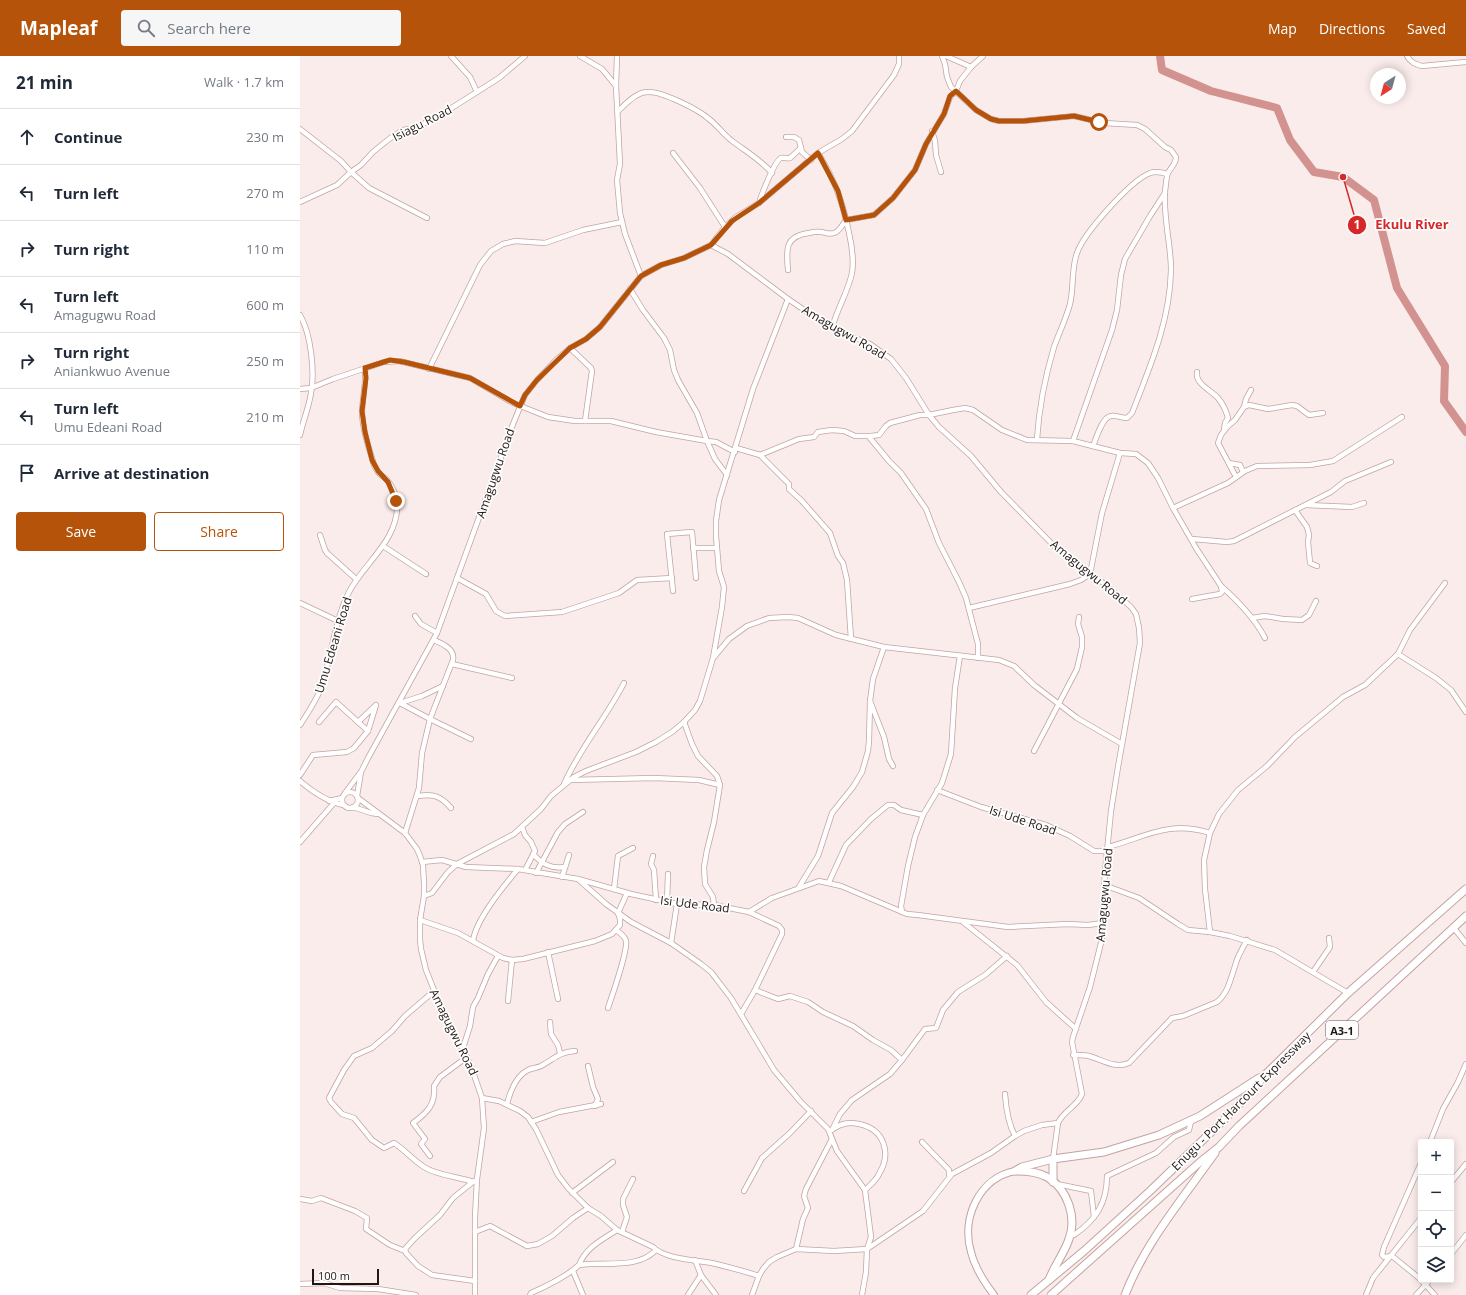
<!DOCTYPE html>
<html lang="en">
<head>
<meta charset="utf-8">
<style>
  body { margin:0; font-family:"Open Sans",sans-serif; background:#f6f6f7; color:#1f2937 }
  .controls { position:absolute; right:12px; bottom:12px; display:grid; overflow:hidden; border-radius:4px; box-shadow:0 2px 10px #0003 }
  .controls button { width:36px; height:36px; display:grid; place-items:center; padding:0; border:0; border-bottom:1px solid #e0e1e3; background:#fff; color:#1f2937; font:20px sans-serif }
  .compass { position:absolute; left:1070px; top:12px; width:36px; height:36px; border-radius:50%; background:#fff; box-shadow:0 2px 10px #0003; rotate:216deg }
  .scale { position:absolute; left:12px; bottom:10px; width:67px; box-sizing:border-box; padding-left:4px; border:2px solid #221615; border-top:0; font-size:11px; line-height:14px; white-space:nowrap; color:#221615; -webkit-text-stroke:3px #fdfdfd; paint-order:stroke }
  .stop { position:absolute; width:12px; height:12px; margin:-9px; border:3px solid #b45309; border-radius:50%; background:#fff }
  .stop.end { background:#b45309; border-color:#fff; box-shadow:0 1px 4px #0008 }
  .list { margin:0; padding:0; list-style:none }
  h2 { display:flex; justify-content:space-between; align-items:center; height:52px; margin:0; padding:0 16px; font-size:17px }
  h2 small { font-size:13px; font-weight:400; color:#747a83 }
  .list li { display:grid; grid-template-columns:26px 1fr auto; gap:12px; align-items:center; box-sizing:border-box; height:56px; padding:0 16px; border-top:1px solid #e0e1e3 }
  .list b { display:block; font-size:15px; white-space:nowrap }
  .list p { margin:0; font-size:13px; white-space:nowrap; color:#747a83 }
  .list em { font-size:13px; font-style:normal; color:#747a83 }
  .actions { display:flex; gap:8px; padding:12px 16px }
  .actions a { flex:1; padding:9px 0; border:1px solid #b45309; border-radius:4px; text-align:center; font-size:14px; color:#b45309 }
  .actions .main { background:#b45309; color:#fff }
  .icon { flex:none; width:22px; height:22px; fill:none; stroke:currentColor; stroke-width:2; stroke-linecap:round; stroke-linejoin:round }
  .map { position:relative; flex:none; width:1166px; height:1239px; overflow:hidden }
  header { display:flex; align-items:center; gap:24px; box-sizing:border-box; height:56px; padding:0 20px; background:#b45309; color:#fff }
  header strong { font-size:19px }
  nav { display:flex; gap:22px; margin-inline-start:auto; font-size:14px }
  .search { width:280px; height:36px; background:#f6f6f7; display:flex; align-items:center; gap:10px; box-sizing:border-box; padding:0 14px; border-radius:4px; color:#747a83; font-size:15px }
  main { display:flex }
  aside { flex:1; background:#fff }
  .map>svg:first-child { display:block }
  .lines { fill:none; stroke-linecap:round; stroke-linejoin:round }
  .river { stroke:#d2928f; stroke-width:8 }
  .minor-casing { stroke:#c4a3a1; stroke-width:6 }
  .major-casing { stroke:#c4a3a1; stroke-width:8 }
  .highway-casing { stroke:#c4a3a1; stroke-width:9 }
  .minor { stroke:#fff; stroke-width:4.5 }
  .major { stroke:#fff; stroke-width:6 }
  .highway { stroke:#fff; stroke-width:7 }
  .route { stroke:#b45309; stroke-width:5 }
  .labels { text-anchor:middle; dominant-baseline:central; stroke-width:3.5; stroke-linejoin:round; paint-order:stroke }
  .shield { fill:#fdfdfd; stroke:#645b5b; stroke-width:1 }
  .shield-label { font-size:11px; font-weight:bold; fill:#221615 }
  .street-label { font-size:12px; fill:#221615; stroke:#fdfdfd }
  .leader { fill:none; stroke:#d62828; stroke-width:1.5 }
  .callout-dot { fill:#d62828; stroke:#fdfdfd; stroke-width:1.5 }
  .mark-label { font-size:12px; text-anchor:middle; font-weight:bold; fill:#fff }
  .callout-label { font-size:13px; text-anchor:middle; font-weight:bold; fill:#d62828; stroke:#fdfdfd; stroke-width:3.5; stroke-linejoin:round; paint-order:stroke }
</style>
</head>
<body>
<header>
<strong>Mapleaf</strong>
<div class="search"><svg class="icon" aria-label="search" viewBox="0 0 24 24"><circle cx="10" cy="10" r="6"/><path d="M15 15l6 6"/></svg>Search here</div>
<nav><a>Map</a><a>Directions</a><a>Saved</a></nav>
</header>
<main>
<aside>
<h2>21 min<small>Walk · 1.7 km</small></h2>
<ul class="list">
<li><svg class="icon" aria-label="ahead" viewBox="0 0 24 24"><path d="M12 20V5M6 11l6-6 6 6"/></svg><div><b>Continue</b></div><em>230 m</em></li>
<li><svg class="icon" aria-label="left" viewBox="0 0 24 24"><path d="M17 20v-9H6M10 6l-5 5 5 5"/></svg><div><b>Turn left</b></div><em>270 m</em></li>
<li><svg class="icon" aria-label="right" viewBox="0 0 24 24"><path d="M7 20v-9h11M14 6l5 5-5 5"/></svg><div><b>Turn right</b></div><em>110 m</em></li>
<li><svg class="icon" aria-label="left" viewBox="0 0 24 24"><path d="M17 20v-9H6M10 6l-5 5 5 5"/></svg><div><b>Turn left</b><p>Amagugwu Road</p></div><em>600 m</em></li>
<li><svg class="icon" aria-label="right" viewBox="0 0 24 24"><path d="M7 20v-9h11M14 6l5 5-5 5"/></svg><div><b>Turn right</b><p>Aniankwuo Avenue</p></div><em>250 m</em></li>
<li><svg class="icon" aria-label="left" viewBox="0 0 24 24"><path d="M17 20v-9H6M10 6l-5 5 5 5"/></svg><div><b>Turn left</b><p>Umu Edeani Road</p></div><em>210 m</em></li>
<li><svg class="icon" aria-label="arrive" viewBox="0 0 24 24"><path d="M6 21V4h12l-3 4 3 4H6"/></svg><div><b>Arrive at destination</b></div></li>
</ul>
<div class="actions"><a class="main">Save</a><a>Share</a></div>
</aside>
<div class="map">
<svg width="1166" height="1239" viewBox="0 0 1166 1239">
  <rect width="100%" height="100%" fill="#faeceb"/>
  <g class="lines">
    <!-- river -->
    <path class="river" d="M 860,0 L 862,14 L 911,35 L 977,52 L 990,84 L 1014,116 L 1043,121 L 1074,144 L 1097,232 L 1145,310 L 1144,345 L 1166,376"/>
    <!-- minor casing -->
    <g class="minor-casing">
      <g id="minor">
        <path d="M 151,0 L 170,21 L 177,36"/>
        <path d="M 280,0 L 302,13 L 316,30"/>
        <path d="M 317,0 L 316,30 L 320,108 L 317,124 L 320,157 L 325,178 L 341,220"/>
        <path d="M 642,0 L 645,8 L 647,21 L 651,31 L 676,54 L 691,63 L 699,65 L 723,65 L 774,60 L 804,67 L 837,69 L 845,73 L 865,91 L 871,94 L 876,101 C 876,108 871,111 868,117 C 866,122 866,130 865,135 C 863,161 871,188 871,214 C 870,265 850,311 832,357 L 827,362 C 822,362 815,359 811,360 C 802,361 796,383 793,390"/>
        <path d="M 646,0 L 671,11"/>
        <path d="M 1107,0 C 1111,7 1115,8 1122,10 L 1166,6"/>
        <path d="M 318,55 C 326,48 336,36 348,36 C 362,35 399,54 409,63 C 417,69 423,78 431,84 C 445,95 460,103 472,117"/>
        <path d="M 0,73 L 41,105 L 51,116 L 69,132 L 127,162"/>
        <path d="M 632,75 L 635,85 L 636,99 L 641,116"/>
        <path d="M 486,81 L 494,81 L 499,84 L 502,96 L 511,104"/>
        <path d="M 373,97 L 400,132 L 425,171"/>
        <path d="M 518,97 C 535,124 543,147 549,177 C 552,190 554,204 552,217 C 548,236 537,253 532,272"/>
        <path d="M 0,146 L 37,129 L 51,116 L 61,109 L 73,96 L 89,83 L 103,74 L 115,72 L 139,60 L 199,22 L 225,0"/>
        <path d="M 459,147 C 461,140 475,104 481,102 C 484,101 487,103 490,102 L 501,92"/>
        <path d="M 411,189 L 428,198 L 488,243 L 525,268 L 538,275 L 570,288 L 591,303 L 606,322 L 629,359 L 639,371 L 671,400 L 701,436 L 758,494 L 806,529 L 831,551 L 836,558 L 839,572 L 840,587 L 818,711 L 811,755 L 805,815 L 802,883 L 790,931 L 773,981 L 772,986 L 782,1038 C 778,1050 763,1055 758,1067 L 753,1103"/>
        <path d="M 488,214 C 486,193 485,180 509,177 C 513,176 517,175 521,176 C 525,176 529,179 534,177 C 539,176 543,168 546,164 L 574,159 L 593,142 L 615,114 L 626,88 L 644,58 L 650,41 L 656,35 L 660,25 L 671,11 L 683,0"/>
        <path d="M 330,233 L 343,254 L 364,282 L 370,294 L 374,314 L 378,324 L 397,357 L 407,385 L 416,386 L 435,396"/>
        <path d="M 0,259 C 11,278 15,316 11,337 C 9,351 3,365 0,379"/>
        <path d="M 270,292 L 291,312 L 292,315 L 285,365"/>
        <path d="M 129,313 L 180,209 L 191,195 L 203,188 L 215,185 L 245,187 L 283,174 L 322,166"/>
        <path d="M 897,316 C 895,328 911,334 918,342 C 923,348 926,354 928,362 L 925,367 L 924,374"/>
        <path d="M 0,333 L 11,332 L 33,323 L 84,306 L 99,305 L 170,322 L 213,347 L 248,361 L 275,365 L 311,365 L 356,376 L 407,385 L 415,403 L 427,419"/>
        <path d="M 944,351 L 946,343 L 951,334"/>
        <path d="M 737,383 C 739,352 745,321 754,291 C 759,277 766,263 770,248 C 774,232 771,213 777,197 C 784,177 830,125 850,117 C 856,115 861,116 867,118"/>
        <path d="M 773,385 L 812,274 L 817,254 L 821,219 L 825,203 L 850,160 L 865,137"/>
        <path d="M 436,392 L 460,399 L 499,383 L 514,381 L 518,376 L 532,374 L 544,375 L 555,380 L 571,380"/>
        <path d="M 460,399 L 489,428 L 489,433 L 502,445 L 530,477 L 538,500 L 543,507 L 547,524 L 551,583"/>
        <path d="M 929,407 L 940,409 L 943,416"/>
        <path d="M 936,421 L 918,387 L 921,379 L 927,371 L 935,364 L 944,351 L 949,349 L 968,353 L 992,349 L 997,350 L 1009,359 L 1023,357"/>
        <path d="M 1006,449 L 1052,451 L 1064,447"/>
        <path d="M 873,452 L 928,427 L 945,415 L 957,410 L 1010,409 L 1033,405 L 1102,361"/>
        <path d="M 995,454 L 1007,471 L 1009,479 L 1008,486 L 1010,507 L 1017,510"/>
        <path d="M 20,479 L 25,494 L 27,497 L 56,523"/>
        <path d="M 892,483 L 927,486 L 934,485 L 1031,436 L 1045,425 L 1091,406"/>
        <path d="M 83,490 L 126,518"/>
        <path d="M 393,492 L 417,492"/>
        <path d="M 157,522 L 186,538 L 196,555 L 205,560 L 262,556 L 319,537 L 337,524 L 372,522"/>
        <path d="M 921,530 C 938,545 954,561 965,582"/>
        <path d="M 373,535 L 367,478 L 392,476 L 396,522"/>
        <path d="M 0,547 L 38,565"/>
        <path d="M 669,552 L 770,528 L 781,524 L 790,518 L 802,457 L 820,397"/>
        <path d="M 115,560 L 121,568 L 137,577"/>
        <path d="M 952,562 L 965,560 L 983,563 L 1002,564 L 1009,559 L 1016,545"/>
        <path d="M 584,591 L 573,623 L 570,645 L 584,681 L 589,703 L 593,710"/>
        <path d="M 1098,598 L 1136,622 L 1151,634 L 1166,656"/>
        <path d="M 414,601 L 429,583 L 447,570 L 469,562 L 488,561 L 498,562 L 536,579 L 584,591 L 699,604 L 714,610 L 734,629 L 777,662 L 822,688"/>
        <path d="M 678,602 L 678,588 L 666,542 L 659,526 L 639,487 L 626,453 L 601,417 L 589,405 L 570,382 L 571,380 L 579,379 L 586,370 L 590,367 L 620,359 L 629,359 L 653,354 L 665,352 L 673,354 L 702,374 L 727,384 L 773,385 L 820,397 L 836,398 L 848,407 L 858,422 L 873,452 L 896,492 L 921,530 L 922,536 L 920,538 L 892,543"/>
        <path d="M 152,608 L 212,622"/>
        <path d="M 100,647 L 130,663 L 171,683"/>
        <path d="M 100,647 L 122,640 L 143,630"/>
        <path d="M 58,666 L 76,649 L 68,675"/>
        <path d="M 384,666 L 392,688 L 398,700 L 417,720 L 420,729 L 414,766 L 407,794 L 404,811 L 405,828 L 413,841 L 414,849"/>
        <path d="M 0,669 C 8,657 16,645 21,632 C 32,600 34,566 49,536 C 64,507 100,483 97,446 C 96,439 92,430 87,424 C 84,421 80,419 78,416 C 75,412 73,407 72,402 C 67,387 62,371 62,355 C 63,340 66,327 65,312"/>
        <path d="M 734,695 L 777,613 L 782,591 L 782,581 L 778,568 L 779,561"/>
        <path d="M 0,719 L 13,699 L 47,696 L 54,692 L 68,675 L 36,646 L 19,666"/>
        <path d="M 270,724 L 354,722 L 399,724 L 420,729"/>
        <path d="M 0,725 C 13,736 27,746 44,749"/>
        <path d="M 264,728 C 280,692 306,662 324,627"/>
        <path d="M 637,734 L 681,751 L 746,769 L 770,780 L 794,795 L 807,795"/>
        <circle cx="50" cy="744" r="8"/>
        <path d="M 45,737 L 60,717"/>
        <path d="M 57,740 L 61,716 L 68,702 L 137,577 L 213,368 L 225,339 L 237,324 L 256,304 L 270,292 L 286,283 L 300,271 L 341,220 L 361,209 L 384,202 L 411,189 L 425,171 L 436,161 L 459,147 L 518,97 L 542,83 L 552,75 L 594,19 L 599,8 L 599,0"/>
        <path d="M 117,740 C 133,738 140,739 151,752"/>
        <path d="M 58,742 L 105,777 L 117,793 L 120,800 L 123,809 L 124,828 L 124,840 L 120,864 L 120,883 L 121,893 L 126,914 L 140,949 L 171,1010 L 182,1042 L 184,1072 L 177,1123 L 175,1161 L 175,1239"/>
        <path d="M 29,745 L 42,742"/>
        <path d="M 53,751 L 71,757 L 78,758"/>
        <path d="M 222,771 L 225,779 L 231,786 L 235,795 L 225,814"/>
        <path d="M 105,777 L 119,732 L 122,697 L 130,663 L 153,604 C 155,593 143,588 134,584"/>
        <path d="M 0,786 L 34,747"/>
        <path d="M 808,791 C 845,781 869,764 910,777"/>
        <path d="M 233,798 C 242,808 251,813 265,811"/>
        <path d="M 353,800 L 351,808 L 354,814 L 356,844"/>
        <path d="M 122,806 L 142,804 L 166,811 L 218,813 L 278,823 L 331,838 L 377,848 L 414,849 L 449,856 L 479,870 L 482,874 L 482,878 L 455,934 L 441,958"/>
        <path d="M 236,817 L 258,776 L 265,768 L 283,756"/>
        <path d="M 262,821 L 269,799"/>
        <path d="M 278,823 L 306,848 L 331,866 L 371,887 L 401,908 L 411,916 L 431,942 L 474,1014 L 500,1045 L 528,1073 L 537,1095 L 565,1134 L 571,1181 L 567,1193 L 566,1216 L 562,1239"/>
        <path d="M 529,826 L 546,789 L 571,763 L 588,749 L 594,749 L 601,754 L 623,759"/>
        <path d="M 804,829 L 839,842 L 878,868 L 888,874 L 910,876 L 930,880 L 975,894 L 1048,937"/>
        <path d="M 499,831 L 518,800 L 532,757 L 553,731 L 562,716 L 568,695 L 569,685 L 570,645"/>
        <path d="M 314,833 L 318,800 L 333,792"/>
        <path d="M 124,840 L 132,837 L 148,816 L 157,808 L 214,778 L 241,753 L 251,740 L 274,721 L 286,715 L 336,696 L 356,686 L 372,676 L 384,666 L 395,654 L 400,645 L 413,602 L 422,551 L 424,531 L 419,515 L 416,480 L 416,465 L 419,444 L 453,333 L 488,243"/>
        <path d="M 367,846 L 368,818"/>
        <path d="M 449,856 L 472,842 L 519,825 L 541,830 L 607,858 L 618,859 L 708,871 L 768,868 L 788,869 L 803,867"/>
        <path d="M 602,856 L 601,850 L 608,810 L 615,781 L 623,759 L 642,727 L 651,698 L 655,632 L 660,600"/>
        <path d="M 120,864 L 158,877 L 203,902 L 212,904 L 223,903 L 295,885 L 312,878 L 320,869 L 320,863 L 318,857 L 327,837"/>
        <path d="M 663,866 L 717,909 L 746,946 L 776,973"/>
        <path d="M 1153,871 L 1166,887"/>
        <path d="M 910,876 L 905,833 L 904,804 L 910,777 L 919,758 L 938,734 L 967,710 L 995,681 L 1043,641 L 1065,629 L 1098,598 L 1110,574 L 1145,527"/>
        <path d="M 173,885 C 176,863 204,830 218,813"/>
        <path d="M 371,887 L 377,848"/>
        <path d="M 248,896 L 258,943"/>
        <path d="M 1013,916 L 1030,891 L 1029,882"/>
        <path d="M 455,934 L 478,943 L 490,940 L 508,946 L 523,956 L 553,970 L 573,984 L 591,994 L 602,1004 L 590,1018 L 552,1044 L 540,1058 L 532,1074"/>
        <path d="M 134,935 L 105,960 L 92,975 L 72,992 L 54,1000 L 44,1014 L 29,1042 L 31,1046 L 42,1058 L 54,1062 L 72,1084 L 84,1092 L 94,1087 C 105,1094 113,1104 124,1111 C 138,1120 157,1120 173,1126"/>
        <path d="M 208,945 L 212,904"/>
        <path d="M 308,952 C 312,940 328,895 326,885 C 325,880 320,877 316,874"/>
        <path d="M 250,966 L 251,978 L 258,989 L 260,997"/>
        <path d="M 163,992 L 170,970 L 173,951 L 178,942 L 188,918 L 198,900"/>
        <path d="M 773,999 C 779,999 784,999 789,1000 C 803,1004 815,1013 829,1007 L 872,962 L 883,960 L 917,946 C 929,936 931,921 936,907 C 938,899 943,892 947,884"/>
        <path d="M 602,1004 L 625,973 L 636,972 L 643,954 L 658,936 L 685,919 L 707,900"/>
        <path d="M 288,1010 L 293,1031 L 298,1043 L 295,1050"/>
        <path d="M 705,1038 C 706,1053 708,1067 715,1080"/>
        <path d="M 182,1042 L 199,1045 L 220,1055 L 228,1061 L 236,1073 L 258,1119 L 268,1132 L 288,1152 L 301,1160 L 317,1174 L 353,1191 C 365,1203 395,1204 412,1207 C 428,1211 444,1215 459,1220"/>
        <path d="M 207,1048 C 210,1036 216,1020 228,1014 C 232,1012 237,1012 241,1010 C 254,1003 259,996 275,995"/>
        <path d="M 231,1066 L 259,1056 L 301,1048"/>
        <path d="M 533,1073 C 542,1067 549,1066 559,1068 C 584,1073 592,1097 579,1118 C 576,1125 570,1129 565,1134"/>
        <path d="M 622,1086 L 649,1114 L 649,1121"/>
        <path d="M 1130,1086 L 1143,1053 L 1158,1026 L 1166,1008"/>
        <path d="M 130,1100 L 121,1088 L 125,1083 L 113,1067 C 127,1057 136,1048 134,1030 L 140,1021 L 167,1001"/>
        <path d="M 1121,1107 L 1084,1191 L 1082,1199 L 1084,1201 L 1092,1200 L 1119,1222 L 1135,1239"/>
        <path d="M 174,1125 L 153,1142 L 140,1159 L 115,1182 L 105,1193 L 106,1197 L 118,1210 L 132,1219 L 175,1225"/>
        <path d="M 1151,1126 L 1166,1108"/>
        <path d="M 757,1128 L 791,1135 L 794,1161"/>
        <path d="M 444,1135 L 462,1102 L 490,1077 L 511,1055"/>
        <path d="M 272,1137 L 313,1106"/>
        <path d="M 0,1143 L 12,1145 L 21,1142 L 55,1155 L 67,1162 L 66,1173 L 90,1189 L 105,1195"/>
        <path d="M 175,1176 L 190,1170 L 227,1190 L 238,1188 L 252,1180 L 273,1162 L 288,1152"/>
        <path d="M 322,1176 L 327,1161 L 323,1149 L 323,1143 L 333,1123"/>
        <path d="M 774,1179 C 796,1164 807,1147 807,1120 L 856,1097 L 874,1081 L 889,1074 L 891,1065"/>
        <path d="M 496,1193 L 503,1163 L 508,1152 L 504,1140 L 506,1133 L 532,1083"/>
        <path d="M 1151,1198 L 1166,1179"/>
        <path d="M 395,1204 L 401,1219 L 416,1239"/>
        <path d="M 279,1209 C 286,1191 302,1184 317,1174"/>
        <path d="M 273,1215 L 283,1239"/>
        <path d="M 0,1228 L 24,1227 L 40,1232 L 78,1233 L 116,1239"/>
        <path d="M 230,1239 L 231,1237 C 247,1230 266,1221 279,1209 C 303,1205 337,1214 356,1194"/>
        <path d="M 388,1239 L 401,1219"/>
        <path d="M 452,1239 L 459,1220 L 463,1213 L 469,1206 L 477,1201 L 496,1193 L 534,1195 L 567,1193 L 623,1155 L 652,1118 L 691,1097 L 715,1080 L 724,1075 L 742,1069 L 758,1067"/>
        <path d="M 1066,1239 L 1073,1222 L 1121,1162"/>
        <path d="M 1116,1239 L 1130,1224"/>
      </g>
    </g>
    <!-- major casing -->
    <g class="major-casing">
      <path id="major" d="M 694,1239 C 684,1226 675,1212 671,1196 C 661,1162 679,1122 715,1115"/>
    </g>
    <!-- highway casing -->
    <g class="highway-casing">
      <g id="highway">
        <path d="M 715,1115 L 722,1111 L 753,1103 L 804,1096 L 859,1079 L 900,1060 L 959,1022"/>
        <path d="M 717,1115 C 728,1115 738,1116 747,1121 C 768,1133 777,1162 769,1183 C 764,1198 754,1210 749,1224"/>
        <path d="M 753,1126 L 753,1103"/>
        <path d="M 731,1239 L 784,1195 L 850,1135 L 934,1054 L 966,1018 L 1048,937 L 1166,833"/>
        <path d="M 751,1239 L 899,1107 L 919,1091 L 939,1070 L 991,1022 L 1166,860"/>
        <path d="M 825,1239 C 845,1187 883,1142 915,1097"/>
      </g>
    </g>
    <!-- minor -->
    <use href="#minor" class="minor"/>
    <!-- major -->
    <use href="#major" class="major"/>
    <!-- highway -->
    <use href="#highway" class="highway"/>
  </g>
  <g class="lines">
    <!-- route -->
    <path class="route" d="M 96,445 L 88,426 L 78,415 L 72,404 L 65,376 L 62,355 L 66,322 L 65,312 L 90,304 L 104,306 L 170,322 L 220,350 L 225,339 L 237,324 L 270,292 L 286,283 L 300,271 L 341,220 L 361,209 L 384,202 L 411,189 L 432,165 L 459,147 L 518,97 L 538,135 L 546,164 L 574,159 L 593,142 L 615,114 L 626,88 L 644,58 L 650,40 L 656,35 L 676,54 L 691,63 L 699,65 L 723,65 L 774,60 L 799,66"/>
  </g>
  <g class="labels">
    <!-- shield labels -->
    <rect class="shield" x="1026" y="965" width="32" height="18" rx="3"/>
    <g class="shield-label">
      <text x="1042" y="974">A3-1</text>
    </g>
    <!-- street labels -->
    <g class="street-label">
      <text transform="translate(122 67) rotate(-27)">Isiagu Road</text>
      <text transform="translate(544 276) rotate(30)">Amagugwu Road</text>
      <text transform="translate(195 417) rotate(-71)">Amagugwu Road</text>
      <text transform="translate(789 516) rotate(39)">Amagugwu Road</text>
      <text transform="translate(33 589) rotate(-73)">Umu Edeani Road</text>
      <text transform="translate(723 764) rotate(18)">Isi Ude Road</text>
      <text transform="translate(804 839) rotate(-85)">Amagugwu Road</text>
      <text transform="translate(395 848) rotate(7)">Isi Ude Road</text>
      <text transform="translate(154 976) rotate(64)">Amagugwu Road</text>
      <text transform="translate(941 1045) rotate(-45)">Enugu - Port Harcourt Expressway</text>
    </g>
  </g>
  <!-- callouts -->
  <path class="leader" d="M1043 121L1057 169"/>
  <g class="callout-dot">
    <circle cx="1043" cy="121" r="4"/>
    <circle cx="1057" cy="169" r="10"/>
  </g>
  <g class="mark-label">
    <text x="1057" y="173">1</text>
  </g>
  <g class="callout-label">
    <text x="1112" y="173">Ekulu River</text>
  </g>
</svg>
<div class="controls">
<button>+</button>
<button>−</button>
<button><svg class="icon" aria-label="locate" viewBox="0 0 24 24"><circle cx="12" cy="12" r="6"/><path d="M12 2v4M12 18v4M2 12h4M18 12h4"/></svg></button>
<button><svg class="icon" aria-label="layers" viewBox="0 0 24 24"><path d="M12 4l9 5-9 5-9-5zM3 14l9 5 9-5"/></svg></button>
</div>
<svg class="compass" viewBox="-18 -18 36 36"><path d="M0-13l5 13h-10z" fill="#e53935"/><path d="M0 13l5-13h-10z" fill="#747a83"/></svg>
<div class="scale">100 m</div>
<div class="stop" style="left:799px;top:66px"></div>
<div class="stop end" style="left:96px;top:445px"></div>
</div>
</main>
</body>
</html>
